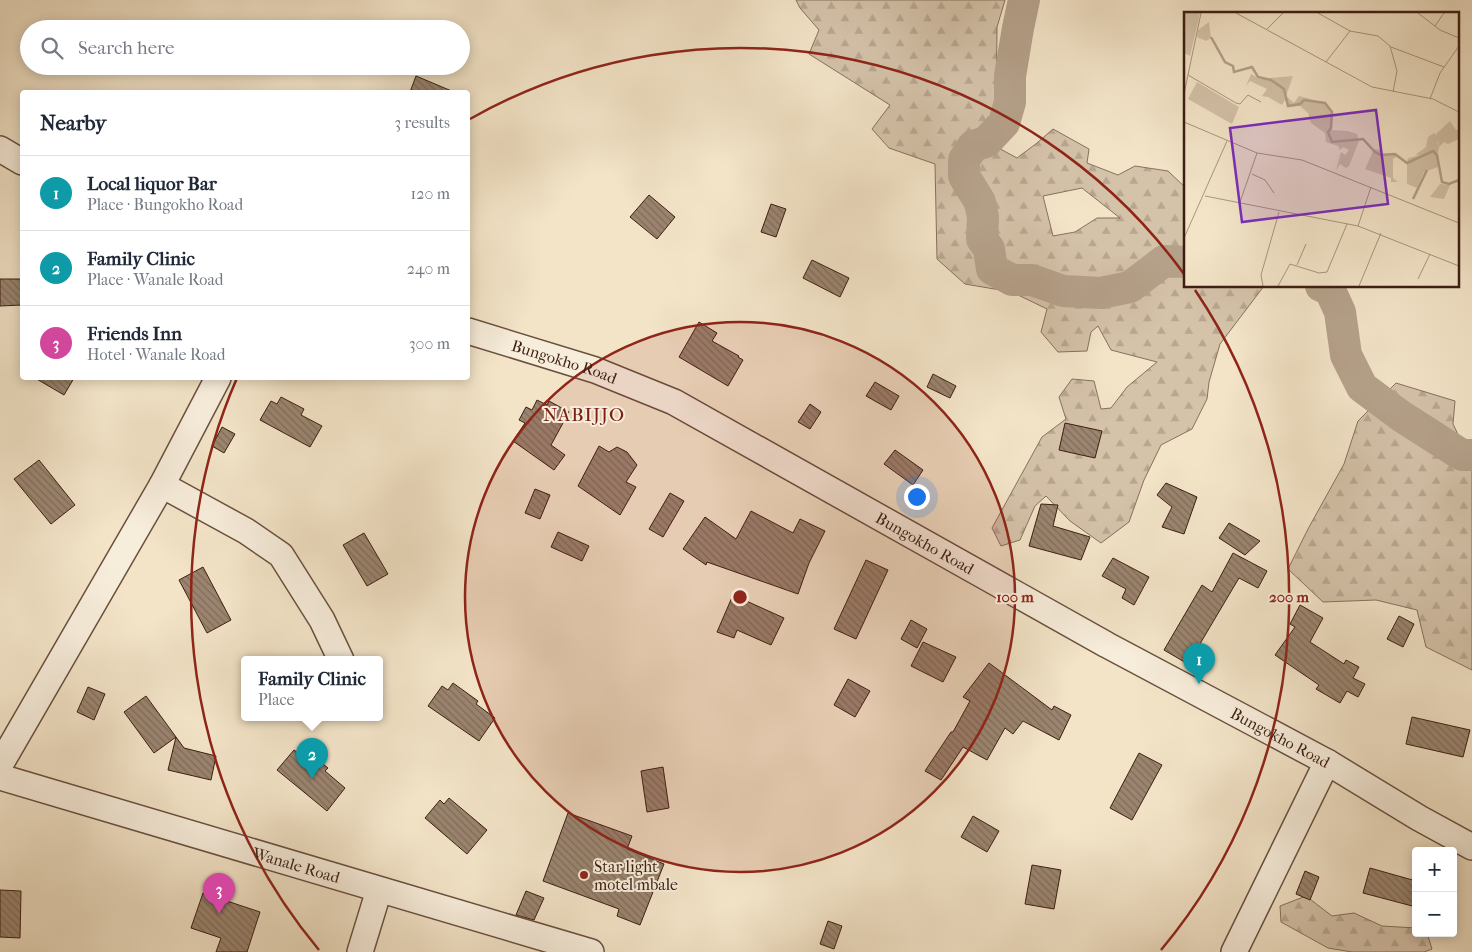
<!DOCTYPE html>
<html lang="en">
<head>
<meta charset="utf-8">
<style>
  body { margin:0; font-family:"IM FELL French Canon",serif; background:#f6f6f7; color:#1f2937 }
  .controls { position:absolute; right:15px; bottom:15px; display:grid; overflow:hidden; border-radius:5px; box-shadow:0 2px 12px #0003 }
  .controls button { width:45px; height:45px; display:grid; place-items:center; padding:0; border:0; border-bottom:1px solid #e0e1e3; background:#fff; color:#1f2937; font:25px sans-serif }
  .you { position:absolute; left:916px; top:496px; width:18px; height:18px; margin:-12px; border:4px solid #fff; border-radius:50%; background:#1a73e8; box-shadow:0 0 0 8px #1a73e833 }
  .badge { display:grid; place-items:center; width:32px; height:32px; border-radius:50%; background:#8f2418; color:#fff; font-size:16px; font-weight:700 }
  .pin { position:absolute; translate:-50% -41px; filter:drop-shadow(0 1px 2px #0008) }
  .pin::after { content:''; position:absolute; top:26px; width:18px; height:15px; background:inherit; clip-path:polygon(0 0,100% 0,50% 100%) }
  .popup { position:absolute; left:241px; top:656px; width:142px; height:65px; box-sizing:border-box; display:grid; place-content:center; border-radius:5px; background:#fff; filter:drop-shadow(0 1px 4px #0005); font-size:16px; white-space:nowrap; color:#747a83 }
  .popup b { font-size:19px; color:#1f2937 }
  .popup::after { content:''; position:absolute; left:50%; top:100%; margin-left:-10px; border:10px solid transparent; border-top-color:#fff }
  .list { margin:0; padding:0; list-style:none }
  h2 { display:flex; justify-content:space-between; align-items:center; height:65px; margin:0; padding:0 20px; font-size:21px }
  h2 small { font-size:16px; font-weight:400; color:#747a83 }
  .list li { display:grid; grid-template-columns:32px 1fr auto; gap:15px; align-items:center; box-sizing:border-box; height:75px; padding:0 20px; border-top:1px solid #e0e1e3 }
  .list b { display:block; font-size:19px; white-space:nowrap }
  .list p { margin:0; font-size:16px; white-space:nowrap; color:#747a83 }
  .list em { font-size:16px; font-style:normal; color:#747a83 }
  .icon { flex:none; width:28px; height:28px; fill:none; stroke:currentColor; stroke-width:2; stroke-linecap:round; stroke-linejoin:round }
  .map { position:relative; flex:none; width:1472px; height:952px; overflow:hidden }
  .search { position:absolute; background:#fff; box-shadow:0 2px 12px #0003; left:20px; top:20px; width:450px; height:55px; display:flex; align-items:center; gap:12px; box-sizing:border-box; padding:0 18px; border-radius:28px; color:#747a83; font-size:19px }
  .panel { position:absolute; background:#fff; box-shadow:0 2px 12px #0003; left:20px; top:90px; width:450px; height:290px; border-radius:5px }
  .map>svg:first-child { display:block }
  .forest { fill:url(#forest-firs); stroke:#88705d; fill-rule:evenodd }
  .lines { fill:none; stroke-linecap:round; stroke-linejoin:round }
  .river { stroke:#b5a18a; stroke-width:32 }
  .building { fill:url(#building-back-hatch); stroke:#3c1e11 }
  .minor-casing { stroke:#6a503f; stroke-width:28 }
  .minor { stroke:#f7eddb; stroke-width:25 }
  .ring { fill:none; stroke:#8f2418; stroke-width:2.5 }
  .poi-dot { fill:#8f2418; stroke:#f7eddb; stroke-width:2 }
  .labels { text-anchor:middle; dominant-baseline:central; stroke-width:4; stroke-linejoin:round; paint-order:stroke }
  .street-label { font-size:16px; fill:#3c1e11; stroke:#f7eddb }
  .poi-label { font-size:16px; fill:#3c1e11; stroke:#f7eddb; text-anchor:start }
  .quarter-label { font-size:19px; letter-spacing:1px; fill:#7a1f14; stroke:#f7eddb }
  .inset-river { fill:none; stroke:#b5a18a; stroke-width:2.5 }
  .inset-road { fill:none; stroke:#aa957f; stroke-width:1 }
  .view { fill:#7b2cbf; fill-opacity:0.15; stroke:#7b2cbf; stroke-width:2.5 }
  .inset-edge { fill:none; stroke:#3c1e11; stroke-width:2.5 }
  .centre { fill:#8f2418; stroke:#f7eddb; stroke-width:2.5 }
  .ring-label { font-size:15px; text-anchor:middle; font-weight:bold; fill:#8f2418; stroke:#f7eddb; stroke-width:4; stroke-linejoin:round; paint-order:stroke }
</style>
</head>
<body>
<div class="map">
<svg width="1472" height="952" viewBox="0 0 1472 952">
  <defs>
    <pattern id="forest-firs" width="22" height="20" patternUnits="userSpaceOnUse" patternTransform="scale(1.25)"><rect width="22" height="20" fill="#d4c2a9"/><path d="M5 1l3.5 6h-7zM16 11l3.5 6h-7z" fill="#b7a690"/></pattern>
    <pattern id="building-back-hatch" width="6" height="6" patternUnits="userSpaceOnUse" patternTransform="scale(1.25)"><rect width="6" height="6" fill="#9b8570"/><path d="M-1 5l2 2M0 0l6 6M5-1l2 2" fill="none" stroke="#806c5b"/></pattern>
  </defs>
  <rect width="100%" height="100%" fill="#f3e4c8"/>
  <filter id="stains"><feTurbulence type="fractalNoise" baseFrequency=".004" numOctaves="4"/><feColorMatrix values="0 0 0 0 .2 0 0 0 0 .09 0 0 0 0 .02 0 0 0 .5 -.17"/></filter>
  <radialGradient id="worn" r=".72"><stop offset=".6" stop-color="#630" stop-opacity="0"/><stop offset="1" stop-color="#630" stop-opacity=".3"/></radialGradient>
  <!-- forest -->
  <g class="forest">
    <path d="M 796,0 L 1005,0 L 997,27 L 996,122 L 993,145 L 1017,158 L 1037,143 L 1053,129 L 1089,149 L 1087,163 L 1118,175 L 1135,166 L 1168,171 L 1186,188 L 1186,286 L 1264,286 L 1220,344 L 1209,382 L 1207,399 L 1192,429 L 1161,445 L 1144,480 L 1129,522 L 1101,543 L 1070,521 L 1046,496 L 1035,506 L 1020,540 L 1001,546 L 992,528 L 1042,437 L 1066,419 L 1059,397 L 1072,379 L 1094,381 L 1101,409 L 1111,408 L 1127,387 L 1157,362 L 1111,350 L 1098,326 L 1091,332 L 1087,351 L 1058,352 L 1041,332 L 1047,309 L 1012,292 L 965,284 L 937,259 L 935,164 L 889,148 L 872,129 L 890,105 L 809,54 L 819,30 L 800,8 ZM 1082,188 L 1120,218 L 1097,218 L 1075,232 L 1053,236 L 1043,196 Z"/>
    <path d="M 1396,383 L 1455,401 L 1453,424 L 1463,445 L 1472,447 L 1472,670 L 1426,647 L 1417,610 L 1376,600 L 1323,602 L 1288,569 L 1308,529 L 1344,464 L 1358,421 Z"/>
    <path d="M 1306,896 L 1332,916 L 1354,913 L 1382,926 L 1416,928 L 1416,933 L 1427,933 L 1432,949 L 1424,952 L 1352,952 L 1328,948 L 1281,922 L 1280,906 Z"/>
  </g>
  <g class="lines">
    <!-- river -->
    <g class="river">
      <path d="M 1024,0 L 1018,28 L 1010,76 L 1010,102 L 1004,123 L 986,142 L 973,146 L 964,160 L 964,176 L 980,202 L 983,217 L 982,239 L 989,249 L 992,269 L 1012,280 L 1032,280 L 1063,291 L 1101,293 L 1130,287 L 1164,261 L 1186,262"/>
      <path d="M 1321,286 L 1330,290 L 1340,312 L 1346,355 L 1362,387 L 1401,416 L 1462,455 L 1472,455"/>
    </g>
  </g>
  <!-- building -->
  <g class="building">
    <path d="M 416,76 L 454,92 L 410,92 Z"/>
    <path d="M 649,195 L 675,217 L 657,239 L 630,217 Z"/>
    <path d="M 771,204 L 786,209 L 776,237 L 761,232 Z"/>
    <path d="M 812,260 L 849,278 L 840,297 L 803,278 Z"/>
    <path d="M 0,279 L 22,279 L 22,305 L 0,306 Z"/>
    <path d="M 699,322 L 717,333 L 712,341 L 739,356 L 738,357 L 743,360 L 728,386 L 679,357 Z"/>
    <path d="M 933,374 L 956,386 L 950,398 L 927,387 Z"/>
    <path d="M 35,378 L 74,378 L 64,395 Z"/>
    <path d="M 875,382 L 899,396 L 891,410 L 866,396 Z"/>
    <path d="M 281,397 L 304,409 L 301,415 L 322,426 L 310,447 L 260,420 L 271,401 L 277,404 Z"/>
    <path d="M 537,400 L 547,405 L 549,401 L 569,412 L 551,445 L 565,455 L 554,470 L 513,441 L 525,423 L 519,420 L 526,407 L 532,410 Z"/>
    <path d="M 810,404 L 821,412 L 810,429 L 798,422 Z"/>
    <path d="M 1065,423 L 1102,431 L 1095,458 L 1059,450 Z"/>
    <path d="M 222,427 L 235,434 L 224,453 L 212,446 Z"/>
    <path d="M 599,446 L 609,452 L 617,447 L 627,452 L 637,465 L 626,482 L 636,487 L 620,515 L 578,486 Z"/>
    <path d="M 895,450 L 923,470 L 913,485 L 884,464 Z"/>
    <path d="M 39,460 L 75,505 L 51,524 L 14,479 Z"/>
    <path d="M 1166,483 L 1197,497 L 1184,534 L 1162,527 L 1172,507 L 1157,495 Z"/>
    <path d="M 535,489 L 550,495 L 540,519 L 525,513 Z"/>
    <path d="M 670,493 L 684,501 L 663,537 L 649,529 Z"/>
    <path d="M 1041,504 L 1058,505 L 1053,526 L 1090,537 L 1081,560 L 1029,546 Z"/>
    <path d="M 751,511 L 793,533 L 800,519 L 825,531 L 809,563 L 798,594 L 707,562 L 706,565 L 683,549 L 705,517 L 736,539 Z"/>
    <path d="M 1229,523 L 1260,541 L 1245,555 L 1219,538 Z"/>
    <path d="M 558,532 L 589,546 L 582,561 L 551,547 Z"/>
    <path d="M 364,533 L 388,574 L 367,586 L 343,545 Z"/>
    <path d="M 1233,553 L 1267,571 L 1258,588 L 1239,578 L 1188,664 L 1164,650 L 1202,585 L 1212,592 Z"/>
    <path d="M 1113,558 L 1149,577 L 1134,605 L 1122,598 L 1126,589 L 1102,576 Z"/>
    <path d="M 866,560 L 888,570 L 856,639 L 834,629 Z"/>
    <path d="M 203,567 L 231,620 L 207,633 L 179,580 Z"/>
    <path d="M 733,595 L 784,618 L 771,645 L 737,630 L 734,638 L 717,632 Z"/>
    <path d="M 1300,605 L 1323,618 L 1310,642 L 1344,664 L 1346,660 L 1359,667 L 1353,678 L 1365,684 L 1358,697 L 1347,691 L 1340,703 L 1316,689 L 1319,685 L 1275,655 L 1295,627 L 1290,624 Z"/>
    <path d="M 1399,616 L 1414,624 L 1403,647 L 1387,639 Z"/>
    <path d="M 911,620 L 927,629 L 917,648 L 901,639 Z"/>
    <path d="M 923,642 L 956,657 L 943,682 L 911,666 Z"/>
    <path d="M 989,663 L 1052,710 L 1054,706 L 1071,715 L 1059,740 L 1023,721 L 1013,734 L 1005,728 L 987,760 L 963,747 L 941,780 L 925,771 L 951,732 L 953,732 L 970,701 L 963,697 Z"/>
    <path d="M 848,679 L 870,691 L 855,717 L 834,705 Z"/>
    <path d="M 453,683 L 478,701 L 476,704 L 495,718 L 479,741 L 428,706 L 442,686 L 448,690 Z"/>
    <path d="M 88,687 L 105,694 L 94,720 L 77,712 Z"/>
    <path d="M 146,696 L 176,737 L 154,753 L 124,712 Z"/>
    <path d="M 1412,717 L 1470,730 L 1463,757 L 1406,744 Z"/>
    <path d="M 176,737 L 184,748 L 216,756 L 211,780 L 168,770 Z"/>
    <path d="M 294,750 L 302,756 L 307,751 L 328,768 L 325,771 L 345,788 L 327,811 L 277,770 Z"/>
    <path d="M 1139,753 L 1162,765 L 1132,820 L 1110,808 Z"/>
    <path d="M 663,767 L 669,808 L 647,812 L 641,771 Z"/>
    <path d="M 449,798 L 487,830 L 467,854 L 425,818 L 440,800 L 444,804 Z"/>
    <path d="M 568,813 L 632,836 L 627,849 L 664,864 L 640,925 L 617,916 L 619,909 L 543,881 Z"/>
    <path d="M 973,816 L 999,831 L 987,852 L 961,837 Z"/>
    <path d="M 1032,865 L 1061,870 L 1054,909 L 1025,904 Z"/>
    <path d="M 1370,868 L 1416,881 L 1416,907 L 1363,893 Z"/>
    <path d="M 1305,871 L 1319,877 L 1310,900 L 1296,894 Z"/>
    <path d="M 0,890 L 21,891 L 20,938 L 0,937 Z"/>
    <path d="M 526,891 L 544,898 L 534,920 L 516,915 Z"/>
    <path d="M 203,893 L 260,912 L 247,952 L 216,952 L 221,938 L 191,928 Z"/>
    <path d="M 828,921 L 842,926 L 834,949 L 820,944 Z"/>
  </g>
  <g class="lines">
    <!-- minor casing -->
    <g class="minor-casing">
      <g id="minor">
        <path d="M 0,149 L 22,162"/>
        <path id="s1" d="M 468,331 L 595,370 L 674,402 L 1107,645 L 1327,762 L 1419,818 L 1472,847"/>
        <path d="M 162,485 L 246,531 L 281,555 L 322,620 L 341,660"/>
        <path d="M 0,765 L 162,485 L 218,378"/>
        <path id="s2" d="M 0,777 L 591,952"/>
        <path d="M 360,952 L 379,890"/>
        <path d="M 1234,952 L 1327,762"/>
      </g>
    </g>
    <!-- minor -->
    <use href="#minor" class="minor"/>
  </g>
  <!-- distance rings -->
  <circle cx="740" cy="597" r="275" fill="#8f2418" fill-opacity=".12"/>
  <g class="ring">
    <circle cx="740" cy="597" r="275"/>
    <path d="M319 950A549 549 0 0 1 237 378M470 119A549 549 0 0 1 1184 274M1195 290A549 549 0 0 1 1161 950"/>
  </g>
  <!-- markers -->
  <circle class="poi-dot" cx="584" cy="875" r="5"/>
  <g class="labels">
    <!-- street labels -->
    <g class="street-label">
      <text stroke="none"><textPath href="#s1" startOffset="101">Bungokho Road</textPath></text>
      <text stroke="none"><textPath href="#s1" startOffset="506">Bungokho Road</textPath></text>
      <text stroke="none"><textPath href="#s1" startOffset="911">Bungokho Road</textPath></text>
      <text stroke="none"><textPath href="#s2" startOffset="309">Wanale Road</textPath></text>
    </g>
    <!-- poi labels -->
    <g class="poi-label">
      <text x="594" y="866">Star light<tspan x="594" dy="18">motel mbale</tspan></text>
    </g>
    <!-- quarter labels -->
    <g class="quarter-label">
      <text x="584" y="415">NABIJJO</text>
    </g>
  </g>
  <!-- overview -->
  <g transform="translate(1184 12)">
    <rect width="275" height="275" fill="#f3e4c8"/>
    <path d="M 25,10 L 27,26 L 22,29 L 13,25 L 14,18 ZM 13,70 L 55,95 L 48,112 L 4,87 ZM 266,109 L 272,118 L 275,117 L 275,127 L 264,132 L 260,130 L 255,135 L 252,122 ZM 237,143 L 253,145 L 254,155 L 240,160 L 233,176 L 223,172 L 223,150 L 224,146 Z" fill="#d4c2a9"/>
    <path d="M 67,62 L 76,67 L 109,64 L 102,84 L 110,91 L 115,84 L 141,91 L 147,99 L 147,118 L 164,119 L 173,122 L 175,129 L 165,154 L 162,156 L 156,152 L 152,158 L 157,140 L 161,143 L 165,138 L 159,135 L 156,138 L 154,134 L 142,130 L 141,121 L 127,111 L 124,101 L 116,94 L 105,95 L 101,88 L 98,93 L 84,85 L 70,83 L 78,84 L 83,77 L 66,69 L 62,74 ZM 250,121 L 256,127 L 253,130 L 255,135 L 253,145 L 231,143 L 242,135 L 244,125 ZM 190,137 L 196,138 L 197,142 L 211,141 L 214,144 L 209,147 L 209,166 L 214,170 L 207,170 L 207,166 L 181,157 ZM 256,172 L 266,173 L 260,187 L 246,185 Z" fill="#d4c2a9"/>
    <path d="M 0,1 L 16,1 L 6,44 L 0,41 Z" fill="#d4c2a9"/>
    <path class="inset-river" d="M 27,25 L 41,50 L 49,54 L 50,60 L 68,55 L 74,65 L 87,68 L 100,77 L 104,94 L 116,92 L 120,88 L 141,91 L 148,100 L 147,116 L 144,120 L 148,130 L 179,127 L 191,140 L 197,143 L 211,142 L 223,151 L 249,139 L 253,143 L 258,170 L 265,172 L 275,168M 229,187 L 243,158"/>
    <path class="inset-road" d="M 52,1 L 188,75 L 249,87 L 275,100M 134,1 L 166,19 L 194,24 L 206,34 L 213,59 L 209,80M 234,1 L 256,18 L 275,26M 251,14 L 260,1M 83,17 L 99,1M 207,35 L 260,55M 142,50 L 166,19M 4,63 L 52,91 L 56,92 L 64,83 L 77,90M 0,82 L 17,1M 246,87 L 256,61 L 275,34M 0,110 L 73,141 L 118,148 L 275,211M 68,162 L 81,168 L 90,181M 21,184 L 174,214 L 275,254M 55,193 L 73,141M 174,214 L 187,175M 0,226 L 43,129M 113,253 L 122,232M 234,267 L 246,242M 79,274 L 77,263 L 95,200M 94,274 L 106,252 L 135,261 L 143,260 L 163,212M 175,274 L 197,221"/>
    <path class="view" d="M 192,98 L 204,192 L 58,210 L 46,116 Z"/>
    <rect width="275" height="275" class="inset-edge"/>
  </g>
  <circle cx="740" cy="597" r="8" class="centre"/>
  <g class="ring-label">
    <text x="1015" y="602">100 m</text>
    <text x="1289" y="602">200 m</text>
  </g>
  <rect width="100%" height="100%" filter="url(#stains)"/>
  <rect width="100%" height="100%" fill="url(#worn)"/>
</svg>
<div class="controls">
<button>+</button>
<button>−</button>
</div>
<div class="you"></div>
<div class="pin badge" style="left:1199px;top:684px;background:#0f9aa8">1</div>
<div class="pin badge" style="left:312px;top:779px;background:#0f9aa8">2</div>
<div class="popup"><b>Family Clinic</b>Place</div>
<div class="pin badge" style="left:219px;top:914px;background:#d1479c">3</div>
<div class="search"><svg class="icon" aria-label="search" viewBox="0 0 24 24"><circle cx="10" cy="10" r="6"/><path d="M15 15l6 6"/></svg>Search here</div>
<section class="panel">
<h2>Nearby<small>3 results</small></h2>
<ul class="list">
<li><span class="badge" style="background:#0f9aa8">1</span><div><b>Local liquor Bar</b><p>Place · Bungokho Road</p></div><em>120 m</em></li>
<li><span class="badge" style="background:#0f9aa8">2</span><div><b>Family Clinic</b><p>Place · Wanale Road</p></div><em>240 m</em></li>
<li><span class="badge" style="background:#d1479c">3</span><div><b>Friends Inn</b><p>Hotel · Wanale Road</p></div><em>300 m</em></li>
</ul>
</section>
</div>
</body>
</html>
